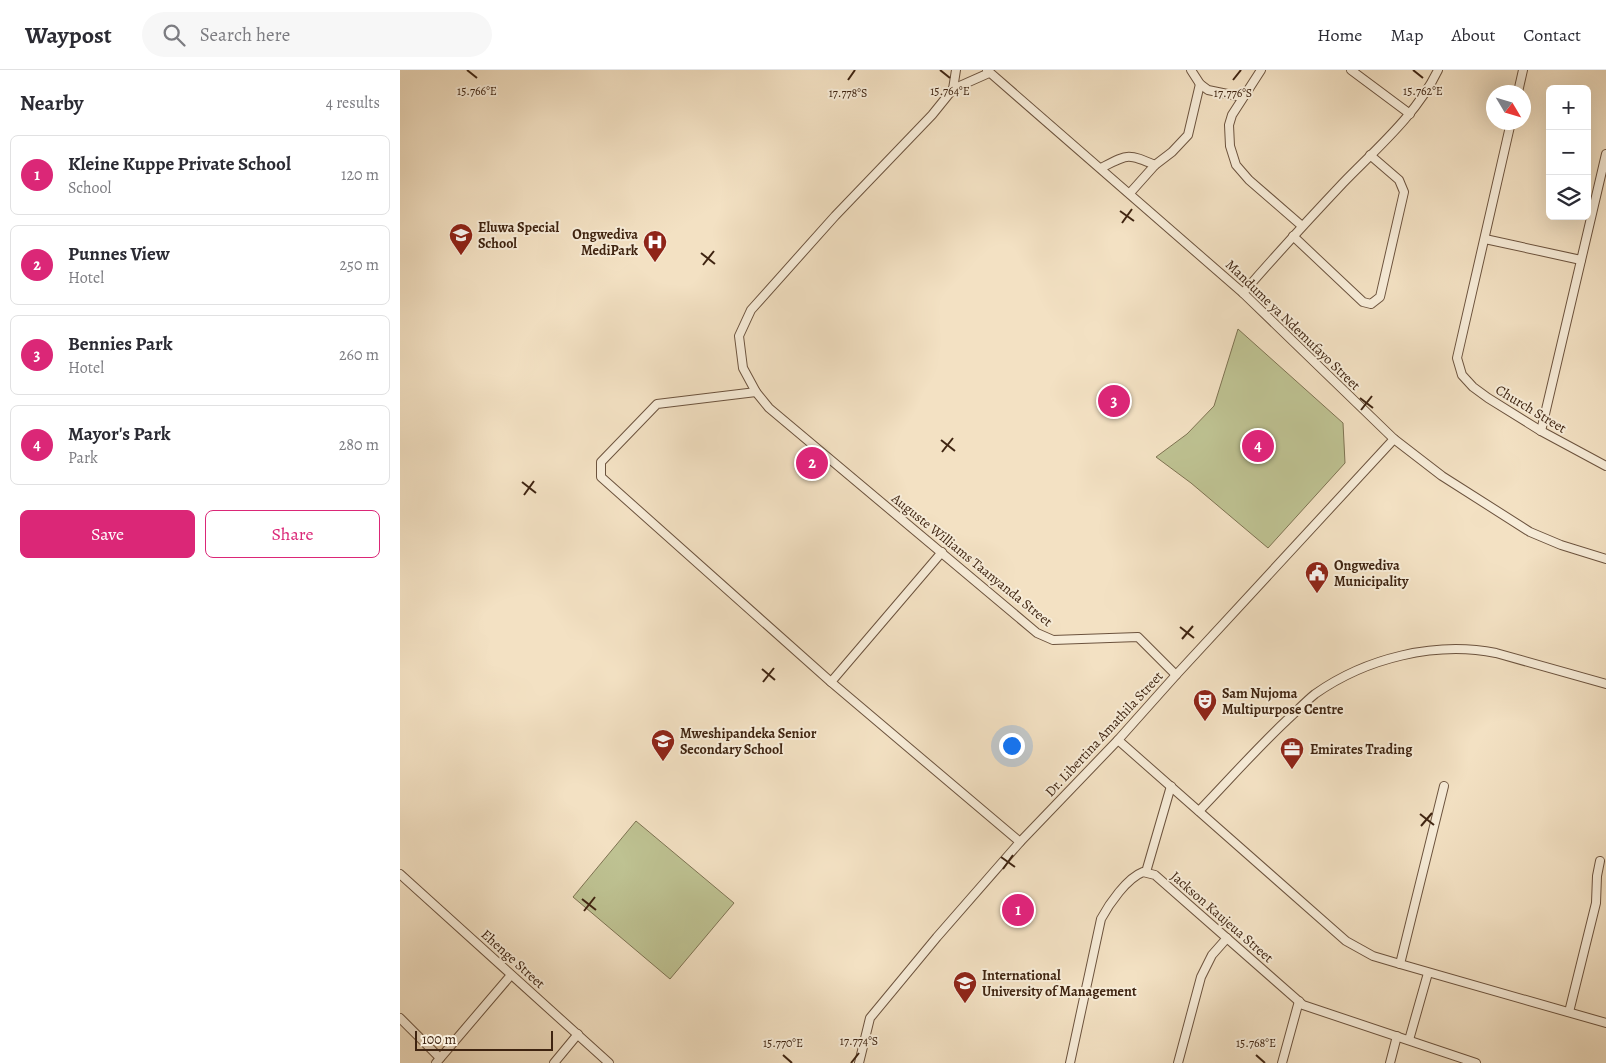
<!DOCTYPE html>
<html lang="en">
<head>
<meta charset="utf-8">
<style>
  body { margin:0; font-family:Alegreya,serif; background:#f7f7f7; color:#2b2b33 }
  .controls { position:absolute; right:15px; top:15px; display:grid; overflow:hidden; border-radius:8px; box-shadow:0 5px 20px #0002 }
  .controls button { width:45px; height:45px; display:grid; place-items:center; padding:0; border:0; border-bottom:1px solid #e1e1e2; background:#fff; color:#2b2b33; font:25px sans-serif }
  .compass { position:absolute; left:1086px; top:15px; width:45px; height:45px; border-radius:50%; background:#fff; box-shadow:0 5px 20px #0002; rotate:128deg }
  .scale { position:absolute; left:15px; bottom:12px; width:138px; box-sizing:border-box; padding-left:5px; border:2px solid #3f2411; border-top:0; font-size:14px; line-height:18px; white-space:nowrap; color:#3f2411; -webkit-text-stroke:4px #f7ecd8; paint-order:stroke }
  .you { position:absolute; left:611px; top:675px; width:18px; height:18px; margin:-12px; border:4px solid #fff; border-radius:50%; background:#1a73e8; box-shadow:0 0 0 8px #1a73e833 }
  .badge { display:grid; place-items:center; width:32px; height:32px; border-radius:50%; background:#db2777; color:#fff; font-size:16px; font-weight:700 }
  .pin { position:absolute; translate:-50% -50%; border:2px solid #fff; box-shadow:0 1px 5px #0006 }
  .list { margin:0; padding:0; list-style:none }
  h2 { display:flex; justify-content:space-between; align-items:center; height:65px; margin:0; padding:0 20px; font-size:21px }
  h2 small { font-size:16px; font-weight:400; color:#7c7c81 }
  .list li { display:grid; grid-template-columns:32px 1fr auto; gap:15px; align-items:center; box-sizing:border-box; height:80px; margin:0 10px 10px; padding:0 10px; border:1px solid #e1e1e2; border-radius:8px }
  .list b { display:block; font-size:19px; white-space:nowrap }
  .list p { margin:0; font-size:16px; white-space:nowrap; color:#7c7c81 }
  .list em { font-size:16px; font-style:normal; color:#7c7c81 }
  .actions { display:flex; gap:10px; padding:15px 20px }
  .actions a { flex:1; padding:11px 0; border:1px solid #db2777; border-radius:8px; text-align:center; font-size:18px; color:#db2777 }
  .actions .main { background:#db2777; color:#fff }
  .icon { flex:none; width:28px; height:28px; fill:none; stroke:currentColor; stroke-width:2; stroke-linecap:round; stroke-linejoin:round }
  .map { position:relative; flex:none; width:1206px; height:993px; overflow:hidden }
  header { display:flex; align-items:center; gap:30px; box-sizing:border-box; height:70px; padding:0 25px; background:#fff; border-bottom:1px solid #e1e1e2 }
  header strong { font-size:24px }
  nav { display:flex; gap:28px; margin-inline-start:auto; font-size:18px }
  .search { width:350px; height:45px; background:#f7f7f7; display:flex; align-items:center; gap:12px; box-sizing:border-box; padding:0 18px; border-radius:28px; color:#7c7c81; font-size:19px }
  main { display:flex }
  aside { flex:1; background:#fff }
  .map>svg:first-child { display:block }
  .green { fill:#bec292; stroke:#7e7352 }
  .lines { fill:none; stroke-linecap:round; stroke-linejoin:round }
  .minor-casing { stroke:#6c533e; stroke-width:10 }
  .minor { stroke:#f7ecd8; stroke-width:8 }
  .ticks { fill:none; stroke:#3f2411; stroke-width:2 }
  .labels { text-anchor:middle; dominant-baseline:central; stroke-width:4; stroke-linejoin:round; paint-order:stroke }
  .poi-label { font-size:14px; font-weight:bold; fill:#3f2411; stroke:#f7ecd8; text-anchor:start }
  .street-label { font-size:14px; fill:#3f2411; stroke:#f7ecd8 }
  .ticks-label { font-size:12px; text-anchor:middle; fill:#3f2411; stroke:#f7ecd8; stroke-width:4; stroke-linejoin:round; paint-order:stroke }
</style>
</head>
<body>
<header>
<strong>Waypost</strong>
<div class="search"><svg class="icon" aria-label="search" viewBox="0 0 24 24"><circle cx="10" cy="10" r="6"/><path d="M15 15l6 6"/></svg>Search here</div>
<nav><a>Home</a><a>Map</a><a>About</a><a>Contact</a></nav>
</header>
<main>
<aside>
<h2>Nearby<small>4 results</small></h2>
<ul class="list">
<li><span class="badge">1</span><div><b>Kleine Kuppe Private School</b><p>School</p></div><em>120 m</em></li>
<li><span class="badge">2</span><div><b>Punnes View</b><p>Hotel</p></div><em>250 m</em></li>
<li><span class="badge">3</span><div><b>Bennies Park</b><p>Hotel</p></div><em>260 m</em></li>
<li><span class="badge">4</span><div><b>Mayor's Park</b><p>Park</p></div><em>280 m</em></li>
</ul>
<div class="actions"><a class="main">Save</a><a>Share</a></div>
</aside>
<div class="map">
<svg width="1206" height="993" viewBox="0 0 1206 993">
  <rect width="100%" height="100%" fill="#f3e1c3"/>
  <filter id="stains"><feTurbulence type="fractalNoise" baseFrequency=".004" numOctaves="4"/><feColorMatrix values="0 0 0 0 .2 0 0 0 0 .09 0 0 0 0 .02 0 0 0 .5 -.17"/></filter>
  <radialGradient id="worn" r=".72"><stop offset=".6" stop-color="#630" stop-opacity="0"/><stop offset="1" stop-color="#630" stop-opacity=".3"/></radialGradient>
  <!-- green -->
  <g class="green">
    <path d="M 838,259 L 943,353 L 945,393 L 868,478 L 791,413 L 756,387 L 787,364 L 814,336 Z"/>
    <path d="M 236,751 L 334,833 L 270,909 L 173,827 Z"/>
  </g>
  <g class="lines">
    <!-- minor casing -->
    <g class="minor-casing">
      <g id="minor">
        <path d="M 587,0 L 843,223 L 994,369 L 1042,406 L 1130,462 L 1161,475 L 1206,489"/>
        <path d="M 791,0 L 800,14 L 808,20 L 842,27"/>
        <path d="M 861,0 L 832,45 L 829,55 L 830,76 L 836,95 L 849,110 L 902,156"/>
        <path d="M 951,0 L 1010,44"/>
        <path d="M 589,3 L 553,19 L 532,45 L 435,146 L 351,240 L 339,266 L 343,298 L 356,322 L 369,338 L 637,563 L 653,570 L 738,567 L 776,605"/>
        <path d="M 553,19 L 556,0"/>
        <path d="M 1118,22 L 1123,0"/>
        <path d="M 1111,52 L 1057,288 L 1062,305 L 1073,317 L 1088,328 L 1141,361 L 1206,396"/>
        <path d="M 701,98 C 728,84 727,83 755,95"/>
        <path d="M 730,123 L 755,95 L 772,82 L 788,65 L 800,14"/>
        <path d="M 893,166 L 963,232 L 971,234 L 980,227 L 1004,122 L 999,110 L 970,85"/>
        <path d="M 1085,169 L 1181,190"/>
        <path d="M 843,223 C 876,185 909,149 943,113 C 977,78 1017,44 1038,0"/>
        <path d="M 356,322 L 257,334 L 201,392 L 201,407 L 431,612 L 620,772"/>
        <path d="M 1141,361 L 1206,84"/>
        <path d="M 431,612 L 542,482"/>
        <path d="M 718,670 L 946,871 L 973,886 L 1000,894 L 1206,953"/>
        <path d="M 799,741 C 828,711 856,679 887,650 C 896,642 905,632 915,624 C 966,588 1035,571 1096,583 L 1206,614"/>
        <path d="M 746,802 L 771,716"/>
        <path d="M 0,804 L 209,993"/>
        <path d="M 1000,894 L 1044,716"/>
        <path d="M 1169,942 L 1196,833 L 1197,806 L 1200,791"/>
        <path d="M 0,948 L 40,988"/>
        <path d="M 1009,970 L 1028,903"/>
        <path d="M 36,993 L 111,905"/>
        <path d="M 154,993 L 178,964"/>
        <path d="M 459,993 L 470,948 L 537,867 L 620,772 L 718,670 L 776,605 L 994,369"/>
        <path d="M 670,993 L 701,849 C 709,834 727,808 743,802 L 755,805 L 903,935 L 1076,993"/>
        <path d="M 778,993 L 801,907 L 812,885 L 827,868"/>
        <path d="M 882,993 L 899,931"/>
        <path d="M 990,993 L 997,966"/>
      </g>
    </g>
    <!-- minor -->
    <use href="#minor" class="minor"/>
  </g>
  <!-- ticks -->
  <path class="ticks" d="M 67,0 L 77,8M 540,0 L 550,8M 1013,0 L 1023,8M 448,10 L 455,0M 833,10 L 841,0M 720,141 L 734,151M 722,153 L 732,139M 301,183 L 315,194M 303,195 L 314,181M 960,328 L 973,338M 961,340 L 972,326M 541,370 L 555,381M 542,382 L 553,368M 122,412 L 136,423M 124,425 L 134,411M 780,557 L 794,568M 782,569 L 793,556M 362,599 L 375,610M 363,612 L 374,598M 1020,744 L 1034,755M 1021,756 L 1032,743M 601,787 L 615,797M 603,799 L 613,785M 182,829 L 196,840M 184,841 L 195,827M 383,985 L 392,993M 856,985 L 865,993M 451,993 L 459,983"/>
  <!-- icons -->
  <defs>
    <g id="school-pin" transform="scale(1.25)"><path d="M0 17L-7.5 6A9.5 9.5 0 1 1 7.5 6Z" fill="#8f2418" stroke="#f7ecd8"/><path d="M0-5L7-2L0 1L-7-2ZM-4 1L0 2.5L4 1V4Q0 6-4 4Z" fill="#fff"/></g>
    <g id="hospital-pin" transform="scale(1.25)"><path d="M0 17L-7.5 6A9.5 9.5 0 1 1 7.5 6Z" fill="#8f2418" stroke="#f7ecd8"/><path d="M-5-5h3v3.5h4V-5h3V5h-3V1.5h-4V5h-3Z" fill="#fff"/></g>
    <g id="civic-pin" transform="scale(1.25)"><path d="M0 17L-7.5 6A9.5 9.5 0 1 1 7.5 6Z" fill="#8f2418" stroke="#f7ecd8"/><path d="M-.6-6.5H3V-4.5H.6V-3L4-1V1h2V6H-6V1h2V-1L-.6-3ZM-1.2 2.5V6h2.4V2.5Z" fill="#fff"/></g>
    <g id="theatre-pin" transform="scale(1.25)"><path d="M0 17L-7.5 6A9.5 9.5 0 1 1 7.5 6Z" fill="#8f2418" stroke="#f7ecd8"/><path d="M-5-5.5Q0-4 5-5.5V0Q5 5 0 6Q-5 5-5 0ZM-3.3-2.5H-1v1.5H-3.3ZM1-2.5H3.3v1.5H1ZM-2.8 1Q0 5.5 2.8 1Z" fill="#fff"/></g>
    <g id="office-pin" transform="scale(1.25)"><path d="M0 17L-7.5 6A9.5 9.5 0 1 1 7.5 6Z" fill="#8f2418" stroke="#f7ecd8"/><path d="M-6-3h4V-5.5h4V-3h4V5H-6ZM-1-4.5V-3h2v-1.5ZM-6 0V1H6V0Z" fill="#fff"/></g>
    <g id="university-pin" transform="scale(1.25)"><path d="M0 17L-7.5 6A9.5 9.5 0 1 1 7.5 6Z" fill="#8f2418" stroke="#f7ecd8"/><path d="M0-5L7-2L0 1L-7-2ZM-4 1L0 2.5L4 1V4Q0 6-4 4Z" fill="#fff"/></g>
  </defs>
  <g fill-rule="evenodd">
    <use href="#school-pin" x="61" y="165"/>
    <use href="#hospital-pin" x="255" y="172"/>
    <use href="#civic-pin" x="917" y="503"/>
    <use href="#theatre-pin" x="805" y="631"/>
    <use href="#school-pin" x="263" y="671"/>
    <use href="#office-pin" x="892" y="679"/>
    <use href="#university-pin" x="565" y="913"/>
  </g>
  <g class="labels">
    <!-- poi labels -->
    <g class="poi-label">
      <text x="78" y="157">Eluwa Special<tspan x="78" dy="16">School</tspan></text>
      <text x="238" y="164" text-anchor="end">Ongwediva<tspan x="238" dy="16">MediPark</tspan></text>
      <text x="934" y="495">Ongwediva<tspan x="934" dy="16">Municipality</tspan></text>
      <text x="822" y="623">Sam Nujoma<tspan x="822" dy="16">Multipurpose Centre</tspan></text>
      <text x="280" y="663">Mweshipandeka Senior<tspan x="280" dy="16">Secondary School</tspan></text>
      <text x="910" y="679">Emirates Trading</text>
      <text x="582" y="905">International<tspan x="582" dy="16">University of Management</tspan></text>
    </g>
    <!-- street labels -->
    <g class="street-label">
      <text transform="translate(893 255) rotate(44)">Mandume ya Ndemufayo Street</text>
      <text transform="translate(1131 339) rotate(31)">Church Street</text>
      <text transform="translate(572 490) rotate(39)">Auguste Williams Taanyanda Street</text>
      <text transform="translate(704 664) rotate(-47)">Dr. Libertina Amathila Street</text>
      <text transform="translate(822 847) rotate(41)">Jackson Kaujeua Street</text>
      <text transform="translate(113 889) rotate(42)">Ehenge Street</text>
    </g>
  </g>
  <g class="ticks-label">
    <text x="77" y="25">15.766°E</text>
    <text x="550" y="25">15.764°E</text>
    <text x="1023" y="25">15.762°E</text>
    <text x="448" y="27">17.778°S</text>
    <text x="833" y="27">17.776°S</text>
    <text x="459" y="975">17.774°S</text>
    <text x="383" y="977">15.770°E</text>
    <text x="856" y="977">15.768°E</text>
  </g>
  <rect width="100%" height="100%" filter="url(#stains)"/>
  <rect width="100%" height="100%" fill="url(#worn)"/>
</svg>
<div class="controls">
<button>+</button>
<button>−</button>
<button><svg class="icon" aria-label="layers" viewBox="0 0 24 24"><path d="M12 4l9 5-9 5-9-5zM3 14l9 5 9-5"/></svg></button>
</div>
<svg class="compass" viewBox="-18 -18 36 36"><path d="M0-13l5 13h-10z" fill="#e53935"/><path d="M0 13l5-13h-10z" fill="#7c7c81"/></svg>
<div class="scale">100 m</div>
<div class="you"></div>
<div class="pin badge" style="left:618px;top:840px">1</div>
<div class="pin badge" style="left:412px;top:393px">2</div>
<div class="pin badge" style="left:714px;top:331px">3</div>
<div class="pin badge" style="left:858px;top:376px">4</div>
</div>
</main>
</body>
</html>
